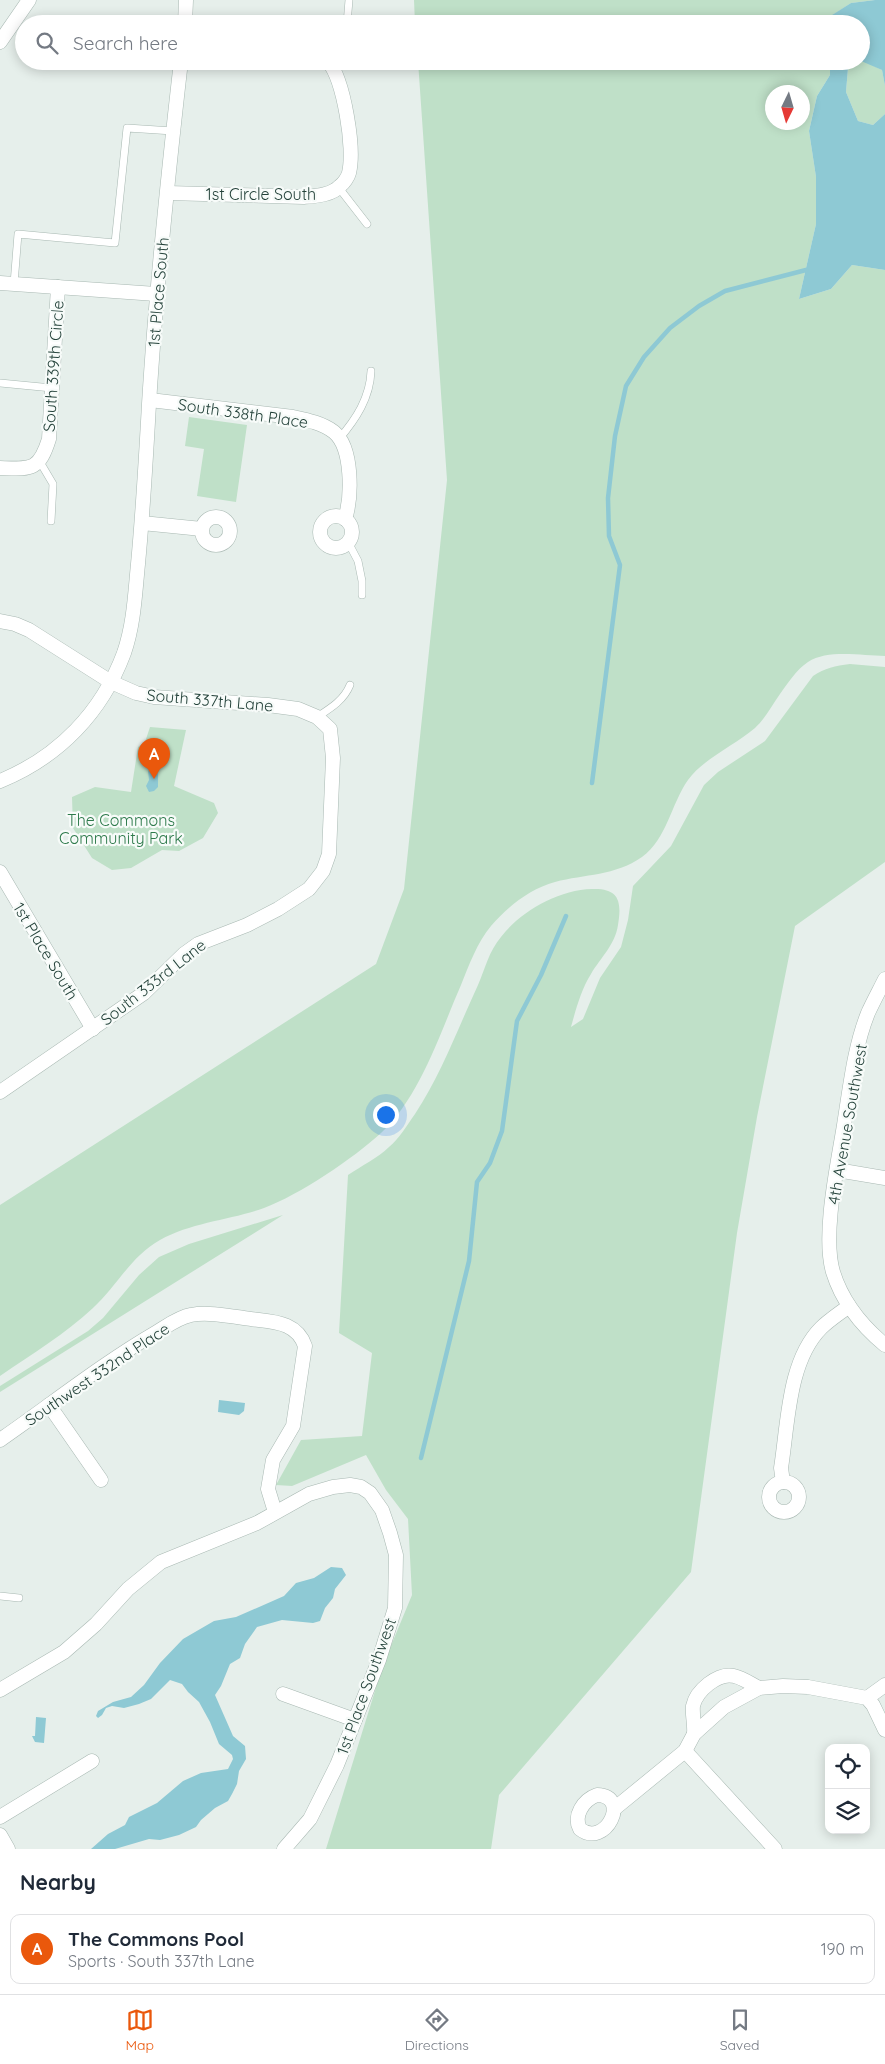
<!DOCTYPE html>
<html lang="en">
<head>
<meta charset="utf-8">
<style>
  body { margin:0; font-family:Quicksand,sans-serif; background:#f6f6f7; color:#1f2937 }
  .controls { position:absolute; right:15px; bottom:15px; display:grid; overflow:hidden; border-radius:10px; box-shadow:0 2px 12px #0003 }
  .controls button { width:45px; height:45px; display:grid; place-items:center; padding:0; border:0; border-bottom:1px solid #e0e1e3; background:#fff; color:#1f2937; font:25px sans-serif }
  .compass { position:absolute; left:765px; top:85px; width:45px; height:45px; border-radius:50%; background:#fff; box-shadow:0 2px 12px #0003; rotate:185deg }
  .you { position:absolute; left:385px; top:1114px; width:18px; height:18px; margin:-12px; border:4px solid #fff; border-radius:50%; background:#1a73e8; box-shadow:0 0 0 8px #1a73e833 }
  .badge { display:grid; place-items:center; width:32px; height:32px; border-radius:50%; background:#ea580c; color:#fff; font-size:16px; font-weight:700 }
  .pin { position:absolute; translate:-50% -41px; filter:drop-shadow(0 1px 2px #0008) }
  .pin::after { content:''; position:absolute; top:26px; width:18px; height:15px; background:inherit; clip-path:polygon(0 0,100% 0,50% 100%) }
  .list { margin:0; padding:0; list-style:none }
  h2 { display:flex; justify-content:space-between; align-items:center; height:65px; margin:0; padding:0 20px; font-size:21px }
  h2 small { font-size:16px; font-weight:400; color:#747a83 }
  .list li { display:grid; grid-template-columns:32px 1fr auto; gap:15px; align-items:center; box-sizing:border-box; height:70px; margin:0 10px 10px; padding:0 10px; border:1px solid #e0e1e3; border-radius:10px }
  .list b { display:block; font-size:19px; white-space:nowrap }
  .list p { margin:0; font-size:16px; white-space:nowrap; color:#747a83 }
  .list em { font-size:16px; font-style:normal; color:#747a83 }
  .icon { flex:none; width:28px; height:28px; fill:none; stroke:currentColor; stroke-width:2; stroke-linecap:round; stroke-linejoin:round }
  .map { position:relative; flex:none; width:885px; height:1849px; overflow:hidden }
  .search { position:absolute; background:#fff; box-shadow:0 2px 12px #0003; left:15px; right:15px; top:15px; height:55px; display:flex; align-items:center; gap:12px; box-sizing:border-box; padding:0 18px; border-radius:28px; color:#747a83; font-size:19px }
  .sheet { height:145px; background:#fff }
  nav { display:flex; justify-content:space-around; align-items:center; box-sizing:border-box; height:70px; border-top:1px solid #e0e1e3; background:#fff; font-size:14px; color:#747a83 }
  nav a { display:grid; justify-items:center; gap:2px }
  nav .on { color:#ea580c }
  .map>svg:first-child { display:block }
  .green { fill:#bfe0c8; fill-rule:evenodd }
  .water { fill:#8ec9d4 }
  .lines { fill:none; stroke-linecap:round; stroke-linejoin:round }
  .stream { stroke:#8ec9d4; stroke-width:4.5 }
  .lane-casing { stroke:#a8b8b2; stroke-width:8 }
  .street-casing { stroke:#a8b8b2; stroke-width:15 }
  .lane { stroke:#fff; stroke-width:7 }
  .street { stroke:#fff; stroke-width:14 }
  .labels { text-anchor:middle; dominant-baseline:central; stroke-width:4.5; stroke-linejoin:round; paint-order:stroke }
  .street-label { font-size:16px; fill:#24423a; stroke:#f7fbf9 }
  .park-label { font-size:16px; fill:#2d7a4b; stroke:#f7fbf9 }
</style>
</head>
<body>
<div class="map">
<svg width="885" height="1849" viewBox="0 0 885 1849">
  <rect width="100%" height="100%" fill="#e6efeb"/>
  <!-- green -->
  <g class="green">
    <path d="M 414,0 L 875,0 L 851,3 L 830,17 L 830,24 L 415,24 Z"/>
    <path d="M 862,60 L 882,70 L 885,86 L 885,114 L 873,125 L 858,121 L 846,92 L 848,68 Z"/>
    <path d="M 418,61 L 830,61 L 830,75 L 817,96 L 809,131 L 816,177 L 816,224 L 799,299 L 831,289 L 852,265 L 885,270 L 885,656 C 862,656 828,649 808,662 C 796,670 788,683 780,694 C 772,705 765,719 755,728 C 735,745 703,759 688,780 C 671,804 667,839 642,857 C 615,876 585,874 555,882 C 530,889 508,906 491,926 C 477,943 469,965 461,985 C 440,1033 420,1097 381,1133 C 354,1158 299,1195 264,1208 C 231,1220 192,1222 160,1240 C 131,1256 117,1286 93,1308 C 65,1334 32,1354 0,1376 L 0,1205 L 376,964 L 404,889 L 447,480 ZM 772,92 L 802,92 L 802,122 L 772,122 Z"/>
    <path d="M 189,417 L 247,425 L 236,502 L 197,496 L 204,449 L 185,446 Z"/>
    <path d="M 850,664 L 885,667 L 885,862 L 795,926 L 757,1117 L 737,1233 L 691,1572 L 499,1795 L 491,1849 L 326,1849 L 383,1665 L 412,1595 L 408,1519 L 386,1490 L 366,1455 L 292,1486 L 276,1485 L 301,1440 L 362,1436 L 372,1353 L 339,1333 L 348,1175 C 361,1166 378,1158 389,1147 C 399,1139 407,1125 415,1114 C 441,1075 458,1028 478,985 C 485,969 489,951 501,937 C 521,911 558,890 592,889 C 619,888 622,901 618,925 C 615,945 601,957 591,974 C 581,990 576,1009 571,1027 L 583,1019 L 600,978 L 621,947 L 628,920 L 633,886 L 671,846 L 704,785 L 718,772 L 765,741 L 813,676 C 825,668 835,666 850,664 Z"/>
    <path d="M 150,727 L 186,730 L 174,786 L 214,803 L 218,813 L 203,838 L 179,851 L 162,850 L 131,868 L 112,870 L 92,858 L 73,828 L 72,797 L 95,787 L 131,792 L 138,747 L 145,742 Z"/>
    <path d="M 283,1215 L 0,1392 L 0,1386 L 88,1331 L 103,1318 L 139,1275 L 159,1257 L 189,1244 Z"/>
  </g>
  <!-- water -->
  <g class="water">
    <path d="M 875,0 L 885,0 L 885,86 L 882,70 L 861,61 L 861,24 L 830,24 L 829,17 L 851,3 Z"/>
    <path d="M 830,61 L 860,61 L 848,68 L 846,92 L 858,121 L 873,125 L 885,114 L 885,270 L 852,265 L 831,289 L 799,299 L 816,224 L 816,177 L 809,131 L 817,96 L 830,75 Z"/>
    <path d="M 153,767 L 158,774 L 158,787 L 154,791 L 149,792 L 146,786 L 149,780 L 148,771 Z"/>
    <path d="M 219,1400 L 245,1403 L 244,1411 L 239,1415 L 218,1412 Z"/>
    <path d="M 331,1567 L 342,1568 L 346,1575 L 335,1589 L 333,1598 L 325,1608 L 320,1621 L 313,1623 L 282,1620 L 257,1627 L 245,1644 L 240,1658 L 230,1664 L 221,1686 L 215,1695 L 233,1736 L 245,1746 L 246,1759 L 239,1771 L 237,1784 L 232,1794 L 228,1801 L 215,1808 L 201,1820 L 196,1827 L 179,1835 L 160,1840 L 149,1839 L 115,1849 L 91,1849 L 108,1834 L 125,1825 L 129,1817 L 157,1803 L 183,1781 L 201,1773 L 228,1769 L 233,1759 L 232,1755 L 219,1744 L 210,1722 L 199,1702 L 188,1692 L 182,1684 L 170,1680 L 151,1699 L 139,1704 L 124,1708 L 112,1706 L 106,1708 L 102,1715 L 98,1718 L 96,1716 L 98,1711 L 113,1702 L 131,1697 L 144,1685 L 160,1663 L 183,1639 L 214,1621 L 236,1617 L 284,1596 L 296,1583 L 314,1578 Z"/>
    <path d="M 36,1717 L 46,1718 L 44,1743 L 35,1742 L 32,1736 L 35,1736 Z"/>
  </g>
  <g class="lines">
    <!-- stream -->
    <g class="stream">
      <path d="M 592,783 L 620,565 L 609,536 L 608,498 L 615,436 L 626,386 L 644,357 L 670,328 L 699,306 L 725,291 L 806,270"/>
      <path d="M 421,1458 L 469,1261 L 477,1182 L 490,1163 L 502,1131 L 517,1021 L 541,975 L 566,916"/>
    </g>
    <!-- lane casing -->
    <g class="lane-casing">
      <g id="lane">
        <path d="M 347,24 L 349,0"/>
        <path d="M 339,188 L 367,224"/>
        <path d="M 14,284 L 18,234 L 115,243 L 127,128 L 173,131"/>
        <path d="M 0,383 L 52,388"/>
        <path d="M 339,439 C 356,419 370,398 371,371"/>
        <path d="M 40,462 L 53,484 L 51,521"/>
        <path d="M 348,542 L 358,561 L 362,581 L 362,595"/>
        <path d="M 317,717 C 331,708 344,700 350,685"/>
        <path d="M 0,1596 L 19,1598"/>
      </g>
    </g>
    <!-- street casing -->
    <g class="street-casing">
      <g id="street">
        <path d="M 185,24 L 186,0"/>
        <path d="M 0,42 L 29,0"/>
        <path d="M 168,193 L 304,197 C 316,196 332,195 340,186 C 344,183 348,177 349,173 C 355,149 344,80 328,61"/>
        <path d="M 0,283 L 156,294"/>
        <path d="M 150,400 L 293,417 C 307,420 322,423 334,432 C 353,448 352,497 345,519"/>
        <path d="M 0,468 C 31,469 39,471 49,439 L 58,287"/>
        <circle cx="336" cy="532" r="16"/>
        <circle cx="216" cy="531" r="14"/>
        <path d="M 142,523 L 202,529"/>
        <path d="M 0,621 L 15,624 L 29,630 L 111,682 L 136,693 L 154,697 L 268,705 L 298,709 L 317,717 L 330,729 L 333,758 L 329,854 L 323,871 L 309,889 L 278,909 L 247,925 L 198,944 L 184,954 L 144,993 L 0,1092"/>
        <path d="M 0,781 C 59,757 102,712 124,653 C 134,624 135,594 138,564 C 143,511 146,458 149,404 C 156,290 168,175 181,61"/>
        <path d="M 0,872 L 93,1029"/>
        <path d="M 885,979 C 879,991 873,1002 868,1013 C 854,1048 850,1088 844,1125 C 838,1163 822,1235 833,1272 C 842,1301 862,1326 885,1345"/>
        <path d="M 837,1170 L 885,1178"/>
        <path d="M 49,1405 L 101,1480"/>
        <path d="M 0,1440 C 52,1404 102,1364 157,1332 C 167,1326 179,1317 191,1315 C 210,1311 239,1318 259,1320 C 279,1322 298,1325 305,1346 L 293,1426 L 273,1460 L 268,1489 L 275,1512"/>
        <circle cx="784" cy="1497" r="15"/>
        <path d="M 783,1482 L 781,1468 C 788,1424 788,1361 821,1328 C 829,1320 840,1313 849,1306"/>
        <path d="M 0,1690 L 64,1652 L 96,1624 L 128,1589 L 161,1562 L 257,1523 L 309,1494 L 333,1487 L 350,1485 L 361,1487 L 370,1493 L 382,1510 L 390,1533 L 396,1555 L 395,1608 L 379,1660 L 337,1765 L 310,1819 L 284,1849"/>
        <path d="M 283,1694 L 355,1720"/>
        <path d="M 867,1698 L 885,1685"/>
        <path d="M 694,1734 C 695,1725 692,1715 693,1706 C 696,1691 718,1672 734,1676 C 743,1678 751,1684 759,1688"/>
        <path d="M 685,1751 L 775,1849"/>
        <path d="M 597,1795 C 632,1796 605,1849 580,1829 C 573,1816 583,1800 597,1795 Z"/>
        <path d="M 614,1809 L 685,1751 L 694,1734 L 724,1707 L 759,1688 L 783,1686 L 808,1687 L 867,1698 L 873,1705 L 885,1730"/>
        <path d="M 0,1817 L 92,1761"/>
        <path d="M 0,1835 L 8,1849"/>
      </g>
    </g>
    <!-- lane -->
    <use href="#lane" class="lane"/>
    <!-- street -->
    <use href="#street" class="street"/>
  </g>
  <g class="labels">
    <!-- street labels -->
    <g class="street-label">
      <text x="261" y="194">1st Circle South</text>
      <text transform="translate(158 292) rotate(-85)">1st Place South</text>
      <text transform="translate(53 366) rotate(-86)">South 339th Circle</text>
      <text transform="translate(243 413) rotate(8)">South 338th Place</text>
      <text transform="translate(210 700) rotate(5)">South 337th Lane</text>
      <text transform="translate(46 951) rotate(59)">1st Place South</text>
      <text transform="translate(153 982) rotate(-38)">South 333rd Lane</text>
      <text transform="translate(847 1124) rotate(-80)">4th Avenue Southwest</text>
      <text transform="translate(97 1374) rotate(-34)">Southwest 332nd Place</text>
      <text transform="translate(366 1686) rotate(-70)">1st Place Southwest</text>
    </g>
    <!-- park labels -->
    <g class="park-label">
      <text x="121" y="820">The Commons<tspan x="121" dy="18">Community Park</tspan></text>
    </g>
  </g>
</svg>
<div class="controls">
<button><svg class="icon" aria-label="locate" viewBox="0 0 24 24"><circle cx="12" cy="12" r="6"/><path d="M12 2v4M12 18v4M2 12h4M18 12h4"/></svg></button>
<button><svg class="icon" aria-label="layers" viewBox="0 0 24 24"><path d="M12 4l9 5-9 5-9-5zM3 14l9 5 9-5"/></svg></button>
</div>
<svg class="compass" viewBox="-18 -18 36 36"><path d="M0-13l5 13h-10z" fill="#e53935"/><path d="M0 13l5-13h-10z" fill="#747a83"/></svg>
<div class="you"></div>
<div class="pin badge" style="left:154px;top:779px">A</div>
<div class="search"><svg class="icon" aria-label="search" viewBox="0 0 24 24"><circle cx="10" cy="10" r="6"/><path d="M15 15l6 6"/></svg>Search here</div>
</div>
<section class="sheet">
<h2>Nearby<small></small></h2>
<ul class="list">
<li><span class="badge">A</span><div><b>The Commons Pool</b><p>Sports · South 337th Lane</p></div><em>190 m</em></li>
</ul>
</section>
<nav>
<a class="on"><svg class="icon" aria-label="map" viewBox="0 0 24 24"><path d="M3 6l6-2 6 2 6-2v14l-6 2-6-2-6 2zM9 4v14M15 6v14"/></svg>Map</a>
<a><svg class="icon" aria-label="directions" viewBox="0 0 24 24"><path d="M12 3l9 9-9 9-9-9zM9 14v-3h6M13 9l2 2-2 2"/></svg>Directions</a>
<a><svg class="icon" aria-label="saved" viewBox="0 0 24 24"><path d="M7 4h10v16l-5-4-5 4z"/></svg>Saved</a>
</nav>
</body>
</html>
